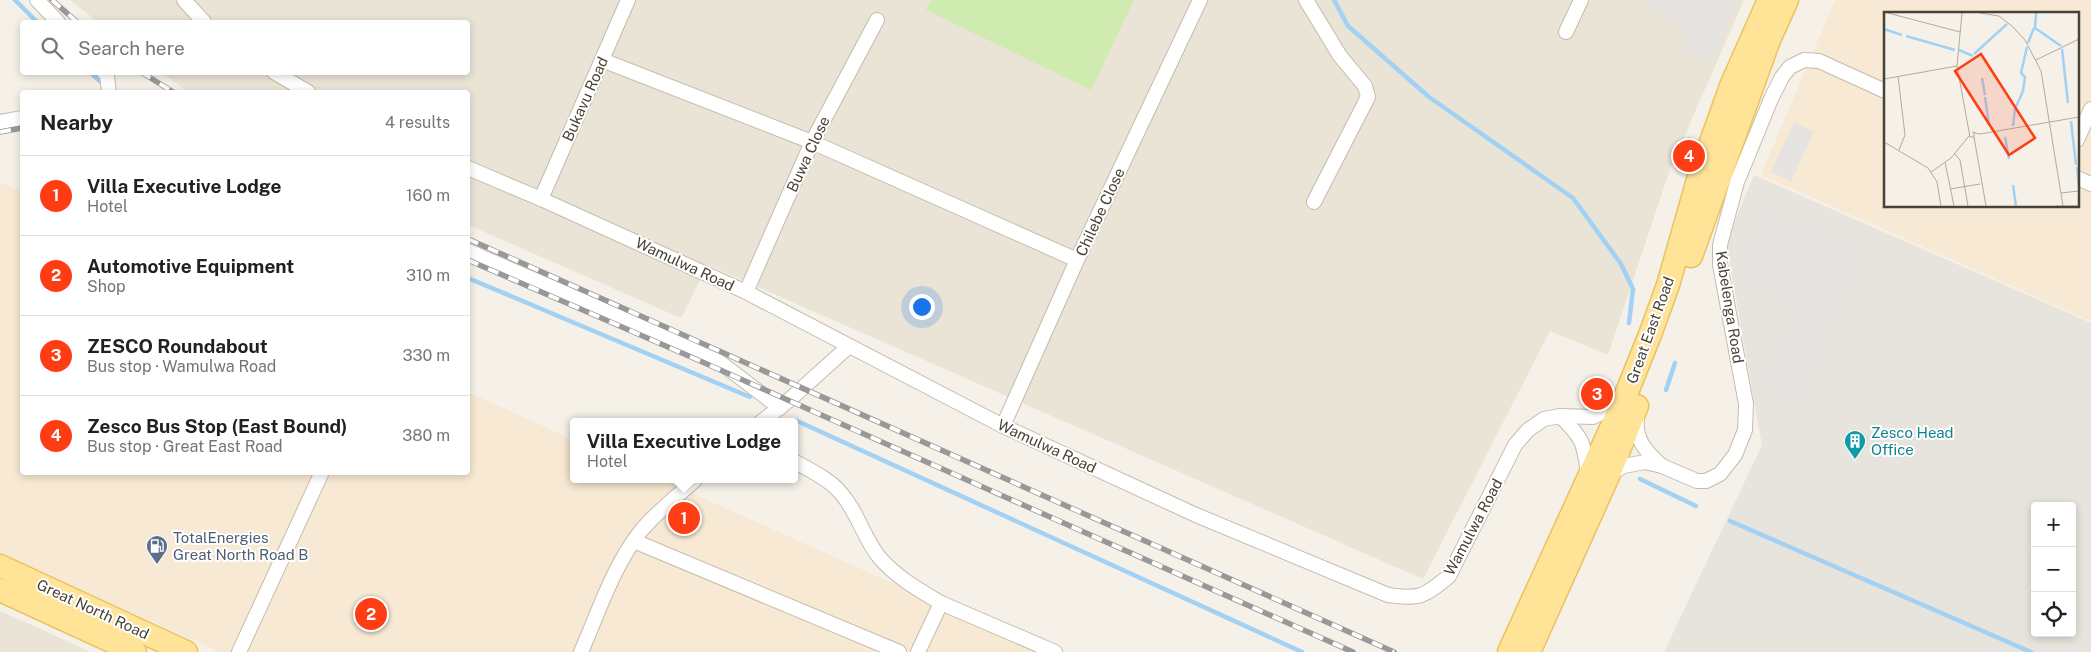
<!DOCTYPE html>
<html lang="en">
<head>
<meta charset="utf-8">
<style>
  body { margin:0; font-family:"Public Sans",sans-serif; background:#f6f6f6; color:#202124 }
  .controls { position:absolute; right:15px; bottom:15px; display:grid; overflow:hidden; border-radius:5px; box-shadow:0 2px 8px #0003 }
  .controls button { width:45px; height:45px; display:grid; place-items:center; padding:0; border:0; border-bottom:1px solid #e0e0e0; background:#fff; color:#202124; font:25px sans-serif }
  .you { position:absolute; left:921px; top:306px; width:18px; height:18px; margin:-12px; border:4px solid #fff; border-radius:50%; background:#1a73e8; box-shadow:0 0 0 8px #1a73e833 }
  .badge { display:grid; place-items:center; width:32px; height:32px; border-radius:50%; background:#ff3d15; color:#fff; font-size:16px; font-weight:700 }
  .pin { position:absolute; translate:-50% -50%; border:2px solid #fff; box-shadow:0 1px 5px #0006 }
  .popup { position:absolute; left:570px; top:418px; width:228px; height:65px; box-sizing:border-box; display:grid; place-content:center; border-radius:5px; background:#fff; filter:drop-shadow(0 1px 4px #0005); font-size:16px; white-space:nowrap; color:#757577 }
  .popup b { font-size:19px; color:#202124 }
  .popup::after { content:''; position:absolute; left:50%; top:100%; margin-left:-10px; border:10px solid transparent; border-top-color:#fff }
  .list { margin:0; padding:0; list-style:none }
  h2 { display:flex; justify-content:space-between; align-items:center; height:65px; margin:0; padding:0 20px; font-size:21px }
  h2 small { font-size:16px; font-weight:400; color:#757577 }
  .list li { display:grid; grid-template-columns:32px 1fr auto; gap:15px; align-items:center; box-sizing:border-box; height:80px; padding:0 20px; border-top:1px solid #e0e0e0 }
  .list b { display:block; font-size:19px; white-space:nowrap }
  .list p { margin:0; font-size:16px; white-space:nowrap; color:#757577 }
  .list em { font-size:16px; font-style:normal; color:#757577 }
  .icon { flex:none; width:28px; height:28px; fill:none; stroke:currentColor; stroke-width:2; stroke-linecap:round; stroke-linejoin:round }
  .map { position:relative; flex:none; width:2091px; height:652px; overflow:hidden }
  .search { position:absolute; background:#fff; box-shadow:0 2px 8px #0003; left:20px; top:20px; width:450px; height:55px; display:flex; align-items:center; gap:12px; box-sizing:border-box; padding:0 18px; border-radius:5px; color:#757577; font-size:19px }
  .panel { position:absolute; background:#fff; box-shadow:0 2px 8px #0003; left:20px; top:90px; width:450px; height:385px; border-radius:5px }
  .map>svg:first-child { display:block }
  .residential { fill:#e9e4d6 }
  .commercial { fill:#f7e9d3; fill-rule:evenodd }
  .industrial { fill:#e7e3dd; fill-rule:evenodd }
  .green { fill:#cfebaf }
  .parking { fill:#e6e4e0 }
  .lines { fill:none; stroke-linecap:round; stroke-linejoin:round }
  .stream { stroke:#a2d1f4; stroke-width:4.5 }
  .street-casing { stroke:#c4bcad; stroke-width:16 }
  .primary-casing { stroke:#eac361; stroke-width:25 }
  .street { stroke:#fff; stroke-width:14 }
  .primary { stroke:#ffe397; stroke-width:22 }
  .rail-casing { stroke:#989898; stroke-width:5.5 }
  .rail { stroke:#fff; stroke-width:4; stroke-dasharray:11; stroke-linecap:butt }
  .labels { text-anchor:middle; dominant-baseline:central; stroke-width:4; stroke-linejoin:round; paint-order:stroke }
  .street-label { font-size:15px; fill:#494236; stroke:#fff }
  .culture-label { font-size:15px; fill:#0d838f; stroke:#fff; text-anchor:start }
  .service-label { font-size:15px; fill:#4e5e75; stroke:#fff; text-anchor:start }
  .inset-river { fill:none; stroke:#a2d1f4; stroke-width:2.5 }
  .inset-road { fill:none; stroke:#b0aba1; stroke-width:1 }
  .view { fill:#ff3d15; fill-opacity:0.15; stroke:#ff3d15; stroke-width:2.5 }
  .inset-edge { fill:none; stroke:#494236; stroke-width:2.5 }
</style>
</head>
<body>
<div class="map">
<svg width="2091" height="652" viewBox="0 0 2091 652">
  <rect width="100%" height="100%" fill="#f5f1e8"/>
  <!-- residential -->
  <g class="residential">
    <path d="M 70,0 L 1744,0 L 1670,169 L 1608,355 L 1550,331 L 1423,579 L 708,265 L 681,318 L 468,225 L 468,92 L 189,92 L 162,73 L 468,72 L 468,22 L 98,22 Z"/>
    <path d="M 0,611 L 43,630 L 90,652 L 0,652 Z"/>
  </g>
  <!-- commercial -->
  <g class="commercial">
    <path d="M 1835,0 L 2091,0 L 2091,321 L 1761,175 ZM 1885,14 L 2077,14 L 2077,206 L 1885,206 Z"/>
    <path d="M 0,182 L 22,192 L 22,472 L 468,472 L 468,392 L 574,440 L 574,479 L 661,479 L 1045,652 L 219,652 L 0,553 Z"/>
  </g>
  <!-- industrial -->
  <path class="industrial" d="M 1754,175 L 2091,323 L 2091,652 L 1664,652 L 1762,445 L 1726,242 ZM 2035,506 L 2072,506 L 2072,633 L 2035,633 Z"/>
  <!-- green -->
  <path class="green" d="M 931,0 L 1134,0 L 1091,90 L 926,10 Z"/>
  <!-- parking -->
  <g class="parking">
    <path d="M 1647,0 L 1737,0 L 1712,63 L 1679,47 L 1688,29 L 1644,7 Z"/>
    <path d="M 1794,122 L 1814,132 L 1791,181 L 1771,172 Z"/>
    <path d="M 1763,207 L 1866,251 L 1796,409 L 1769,393 L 1767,372 L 1796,307 L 1750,284 L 1752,235 Z"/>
  </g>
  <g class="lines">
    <!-- stream -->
    <g class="stream">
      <path d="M 15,0 L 37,22"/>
      <path d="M 1334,0 L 1348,26 L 1429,97 L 1573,198 L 1621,264 L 1633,289 L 1629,323"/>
      <path d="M 90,72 L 101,82"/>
      <path d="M 468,278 L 750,397"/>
      <path d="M 1666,390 L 1675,363"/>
      <path d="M 795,420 L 1302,652"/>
      <path d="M 1640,479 L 1696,506"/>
      <path d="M 1730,521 L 2031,652"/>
    </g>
    <!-- street casing -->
    <g class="street-casing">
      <g id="street">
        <path d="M 37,0 L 58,22"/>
        <path d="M 184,0 L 204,22"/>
        <path d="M 1306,0 L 1340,56 L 1365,86 L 1368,97 L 1314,202"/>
        <path d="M 1566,32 L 1581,0"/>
        <path d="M 602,60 L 812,142 L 1077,260"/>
        <path d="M 104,72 L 107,76 L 109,92"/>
        <path d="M 274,72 L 308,92"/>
        <path d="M 0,122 L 22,118"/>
        <path d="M 2077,140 L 2091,109"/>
        <path d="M 468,168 L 541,199 L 746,292 L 1003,426 L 1196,515 L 1388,595 C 1420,600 1425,596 1449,576 L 1515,445 L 1528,430 L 1544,419 L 1560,416 L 1593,417 L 1622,402"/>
        <path d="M 2077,178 L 2091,184"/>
        <path d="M 541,199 L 628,0"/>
        <path d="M 468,251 L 713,357 L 780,408"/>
        <path d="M 746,292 L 812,142 L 877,20"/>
        <path d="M 1560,416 C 1583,438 1584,443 1588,474"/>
        <path d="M 1637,417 C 1634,439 1646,452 1662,466"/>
        <path d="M 761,422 L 788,401 L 848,347"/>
        <path d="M 1003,426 L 1077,260 L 1200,0"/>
        <path d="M 794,461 C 809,470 828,478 839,491 C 857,510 863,537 879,557 C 896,577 919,590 941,603"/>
        <path d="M 1609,474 L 1624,466 L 1645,462 L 1662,466 L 1697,481 L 1706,481 L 1720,474 L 1735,455 L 1745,430 L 1746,404 L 1720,265 L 1720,245 L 1737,182 L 1771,99 L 1782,77 L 1790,67 L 1804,60 L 1819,61 L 1885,91"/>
        <path d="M 634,541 L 899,652"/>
        <path d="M 239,652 L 322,472"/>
        <path d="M 581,652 C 598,613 614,565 640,532 C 656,512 678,496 696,479"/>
        <path d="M 918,652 L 941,603 L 1055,652"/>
      </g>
    </g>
    <!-- primary casing -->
    <g class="primary-casing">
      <g id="primary">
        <path d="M 1691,256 L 1769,40 L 1787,0"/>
        <path d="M 0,566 L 186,652"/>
        <path d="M 0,590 L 135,652"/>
        <path d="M 1509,652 L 1623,402 L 1651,332 L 1668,285 L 1700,173 L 1731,86 L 1769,0"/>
        <path d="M 1529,652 L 1609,474 L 1637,406"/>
      </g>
    </g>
    <!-- street -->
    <use href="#street" class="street"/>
    <!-- primary -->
    <use href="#primary" class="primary"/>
    <!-- rail casing -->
    <g class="rail-casing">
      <g id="rail">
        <path d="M 52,0 L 77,22"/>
        <path d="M 141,72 L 173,92"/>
        <path d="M 0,132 L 22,128"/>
        <path d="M 468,239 L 1394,652"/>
        <path d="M 468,260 L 698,360 L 1353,652"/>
      </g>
    </g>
    <!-- rail -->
    <use href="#rail" class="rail"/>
  </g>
  <!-- icons -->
  <defs>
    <g id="building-pin" transform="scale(1.125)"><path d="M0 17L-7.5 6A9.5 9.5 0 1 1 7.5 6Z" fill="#0f9aa8" stroke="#fff"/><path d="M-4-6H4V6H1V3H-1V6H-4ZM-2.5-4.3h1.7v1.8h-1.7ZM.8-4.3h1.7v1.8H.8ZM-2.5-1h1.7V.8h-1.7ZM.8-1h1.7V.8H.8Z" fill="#fff"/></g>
    <g id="fuel-pin" transform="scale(1.125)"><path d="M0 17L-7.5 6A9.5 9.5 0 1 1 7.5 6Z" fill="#5c6f8a" stroke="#fff"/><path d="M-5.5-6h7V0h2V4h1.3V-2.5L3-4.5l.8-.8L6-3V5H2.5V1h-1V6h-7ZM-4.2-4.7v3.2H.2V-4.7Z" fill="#fff"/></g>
  </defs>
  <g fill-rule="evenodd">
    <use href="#building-pin" x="1855" y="441"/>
    <use href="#fuel-pin" x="157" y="546"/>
  </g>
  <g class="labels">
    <!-- street labels -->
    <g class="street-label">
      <text transform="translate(585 99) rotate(-66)">Bukavu Road</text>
      <text transform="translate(808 154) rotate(-65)">Buwa Close</text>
      <text transform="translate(1100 212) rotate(-65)">Chilebe Close</text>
      <text transform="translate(685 264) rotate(25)">Wamulwa Road</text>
      <text transform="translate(1730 307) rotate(81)">Kabelenga Road</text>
      <text transform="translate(1650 330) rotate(-70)">Great East Road</text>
      <text transform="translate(1047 446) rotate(25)">Wamulwa Road</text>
      <text transform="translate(1473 527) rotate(-62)">Wamulwa Road</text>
      <text transform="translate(93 609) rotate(25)">Great North Road</text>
    </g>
    <!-- culture labels -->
    <g class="culture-label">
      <text x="1871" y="432">Zesco Head<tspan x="1871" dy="17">Office</tspan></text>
    </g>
    <!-- service labels -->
    <g class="service-label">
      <text x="173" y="537">TotalEnergies<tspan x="173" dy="17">Great North Road B</tspan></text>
    </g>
  </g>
  <!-- overview -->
  <g transform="translate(1884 12)">
    <rect width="195" height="195" fill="#f5f1e8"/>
    <path class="inset-river" d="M 152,1 L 151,16 L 177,34M 0,17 L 18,23M 22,24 L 71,38M 144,31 L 150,16M 178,37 L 184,91M 75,38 L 89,44M 90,42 L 123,12M 98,66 L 101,83M 101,85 L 105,113M 187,109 L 192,153M 129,114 L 131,97 L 139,79 L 141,65 L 137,61 L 143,35M 121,125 L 125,147M 193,155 L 195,175M 129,173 L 132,194"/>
    <path class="inset-road" d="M 4,1 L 76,20M 78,1 L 73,54 L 86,125 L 90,125 L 90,121M 96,1 L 115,4 L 129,15 L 141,28 L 157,59 L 179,194M 152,48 L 195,27M 14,64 L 21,123 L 15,138M 0,67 L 73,54M 88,120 L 96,122 L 195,105M 90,125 L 102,194M 0,130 L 44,156 L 53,170 L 57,194M 71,142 L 76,148 L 84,194M 61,150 L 70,194M 47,160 L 67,146 L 85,124M 66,177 L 96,172M 177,181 L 195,179M 172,194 L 194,194"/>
    <path class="view" d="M 97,42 L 151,126 L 125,143 L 71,59 Z"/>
    <rect width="195" height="195" class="inset-edge"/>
  </g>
</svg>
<div class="controls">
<button>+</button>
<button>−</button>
<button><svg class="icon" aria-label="locate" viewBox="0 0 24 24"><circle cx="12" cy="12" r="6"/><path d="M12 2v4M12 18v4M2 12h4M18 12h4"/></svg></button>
</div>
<div class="you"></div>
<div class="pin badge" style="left:684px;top:518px">1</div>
<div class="popup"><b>Villa Executive Lodge</b>Hotel</div>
<div class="pin badge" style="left:371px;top:614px">2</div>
<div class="pin badge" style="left:1597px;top:394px">3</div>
<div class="pin badge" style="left:1689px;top:156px">4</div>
<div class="search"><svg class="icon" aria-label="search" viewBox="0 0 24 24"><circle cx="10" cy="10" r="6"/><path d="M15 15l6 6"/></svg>Search here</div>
<section class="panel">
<h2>Nearby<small>4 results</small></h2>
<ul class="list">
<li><span class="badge">1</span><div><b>Villa Executive Lodge</b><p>Hotel</p></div><em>160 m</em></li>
<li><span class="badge">2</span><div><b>Automotive Equipment</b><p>Shop</p></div><em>310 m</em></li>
<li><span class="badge">3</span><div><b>ZESCO Roundabout</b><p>Bus stop · Wamulwa Road</p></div><em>330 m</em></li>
<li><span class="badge">4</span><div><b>Zesco Bus Stop (East Bound)</b><p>Bus stop · Great East Road</p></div><em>380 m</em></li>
</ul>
</section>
</div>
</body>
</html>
